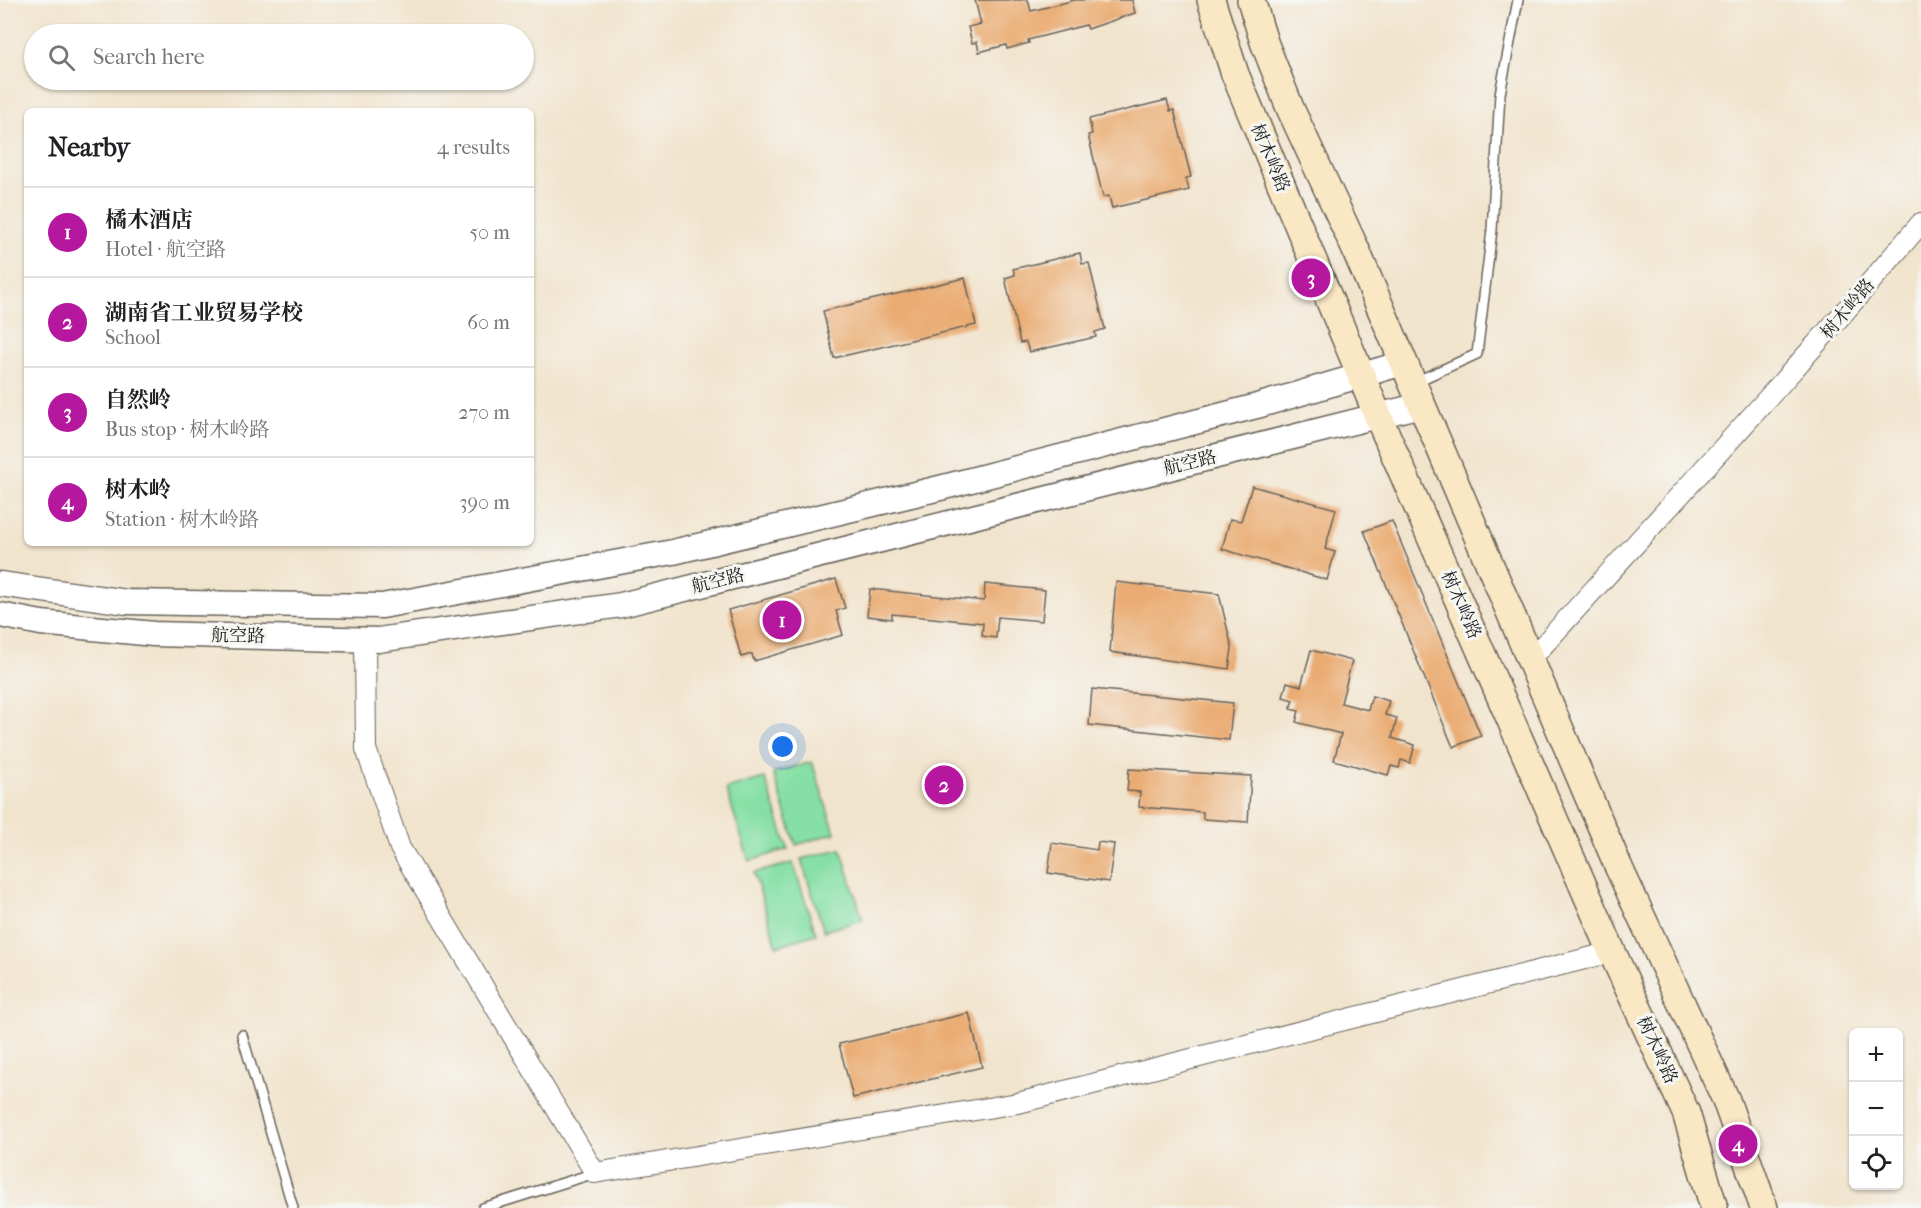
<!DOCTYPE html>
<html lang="en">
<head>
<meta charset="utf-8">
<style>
  body { margin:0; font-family:"IM FELL French Canon","Noto Serif SC",serif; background:#f2f2f2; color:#202124 }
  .controls { position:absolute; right:18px; bottom:18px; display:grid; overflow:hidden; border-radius:9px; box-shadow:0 2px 4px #0004 }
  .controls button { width:54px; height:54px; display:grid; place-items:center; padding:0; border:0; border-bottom:2px solid #e0e0e0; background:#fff; color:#202124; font:30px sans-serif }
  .you { position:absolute; left:783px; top:747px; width:21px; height:21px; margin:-15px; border:4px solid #fff; border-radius:50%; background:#1a73e8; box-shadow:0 0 0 9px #1a73e833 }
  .badge { display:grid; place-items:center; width:39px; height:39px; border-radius:50%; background:#b5179e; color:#fff; font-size:20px; font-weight:700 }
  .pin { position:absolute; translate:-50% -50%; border:3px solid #fff; box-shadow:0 2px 6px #0006 }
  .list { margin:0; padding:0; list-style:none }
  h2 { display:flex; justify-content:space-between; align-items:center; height:78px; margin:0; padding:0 24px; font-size:26px }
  h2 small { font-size:20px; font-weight:400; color:#757577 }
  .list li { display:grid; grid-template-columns:39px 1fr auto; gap:18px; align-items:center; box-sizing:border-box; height:90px; padding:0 24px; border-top:2px solid #e0e0e0 }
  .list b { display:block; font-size:22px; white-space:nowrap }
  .list p { margin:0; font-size:20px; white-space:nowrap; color:#757577 }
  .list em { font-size:20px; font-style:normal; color:#757577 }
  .icon { flex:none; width:33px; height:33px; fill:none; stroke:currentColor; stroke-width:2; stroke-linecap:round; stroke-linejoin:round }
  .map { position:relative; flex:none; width:1921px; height:1208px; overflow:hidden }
  .search { position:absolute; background:#fff; box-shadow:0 2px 4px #0004; left:24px; top:24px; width:510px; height:66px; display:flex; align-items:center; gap:15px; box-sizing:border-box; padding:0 21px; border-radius:33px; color:#757577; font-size:22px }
  .panel { position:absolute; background:#fff; box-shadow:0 2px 4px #0004; left:24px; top:108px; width:510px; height:438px; border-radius:9px }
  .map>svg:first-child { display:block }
  .green { fill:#86e0a5; stroke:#517e60; stroke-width:1.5 }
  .building { fill:#eaac72 }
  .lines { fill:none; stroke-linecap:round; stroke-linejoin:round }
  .service-casing { stroke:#67625a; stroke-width:12 }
  .minor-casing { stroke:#67625a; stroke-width:22 }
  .tertiary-casing { stroke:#67625a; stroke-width:27 }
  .secondary-casing { stroke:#67625a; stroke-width:30 }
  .service { stroke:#fff; stroke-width:9 }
  .minor { stroke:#fff; stroke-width:20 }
  .tertiary { stroke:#fff; stroke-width:24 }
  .secondary { stroke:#fae7c3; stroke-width:27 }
  .labels { text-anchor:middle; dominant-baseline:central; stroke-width:6; stroke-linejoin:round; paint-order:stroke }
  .street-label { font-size:18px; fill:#1c1c1c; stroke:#f6f6f2 }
</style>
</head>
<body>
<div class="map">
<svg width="1921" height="1208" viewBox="0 0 1921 1208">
  <rect width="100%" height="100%" fill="#f6f6f2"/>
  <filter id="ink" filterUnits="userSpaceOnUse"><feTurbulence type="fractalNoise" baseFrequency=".0167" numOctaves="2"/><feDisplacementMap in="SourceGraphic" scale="12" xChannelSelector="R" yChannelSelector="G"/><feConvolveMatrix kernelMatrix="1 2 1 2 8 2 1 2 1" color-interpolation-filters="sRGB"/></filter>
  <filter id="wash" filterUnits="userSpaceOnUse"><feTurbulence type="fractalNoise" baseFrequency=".008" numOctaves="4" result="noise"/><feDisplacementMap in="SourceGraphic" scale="24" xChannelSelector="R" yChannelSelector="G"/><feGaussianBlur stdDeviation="1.35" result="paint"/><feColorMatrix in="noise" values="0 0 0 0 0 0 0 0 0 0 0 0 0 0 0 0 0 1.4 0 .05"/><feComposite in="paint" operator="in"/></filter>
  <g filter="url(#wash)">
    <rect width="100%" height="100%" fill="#f1e4cd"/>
    <!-- green -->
    <g class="green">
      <path d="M 812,762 L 835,833 L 796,845 L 773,773 Z"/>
      <path d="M 765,778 L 788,849 L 749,861 L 726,789 Z"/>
      <path d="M 841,849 L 863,920 L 824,931 L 801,859 Z"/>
      <path d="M 793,863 L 816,934 L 777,946 L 754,873 Z"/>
    </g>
    <g id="blocks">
      <!-- building -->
      <g class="building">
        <path d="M 975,0 L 1028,0 L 1031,11 L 1075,0 L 1132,0 L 1135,13 L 1088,29 L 1086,25 L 1028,40 L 1029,43 L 1007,49 L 1006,45 L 979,52 L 977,42 L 972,43 L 968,27 L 981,24 Z"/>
        <path d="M 1167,100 L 1170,111 L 1174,110 L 1191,177 L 1186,178 L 1189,190 L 1112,208 L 1109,196 L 1103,197 L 1088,135 L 1092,134 L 1089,119 Z"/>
        <path d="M 1080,253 L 1082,264 L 1089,263 L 1105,329 L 1095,332 L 1096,337 L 1029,352 L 1026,342 L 1020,343 L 1005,278 L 1015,275 L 1013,269 Z"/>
        <path d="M 965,278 L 976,325 L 834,358 L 823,311 Z"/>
        <path d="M 1252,486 L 1336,509 L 1325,549 L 1335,552 L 1327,580 L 1222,549 L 1230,519 L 1241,521 Z"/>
        <path d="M 1392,521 L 1481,736 L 1453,747 L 1364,531 Z"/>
        <path d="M 836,579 L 845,608 L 836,611 L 843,635 L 754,661 L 752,654 L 741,657 L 728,610 Z"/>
        <path d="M 1116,582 L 1219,594 L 1232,648 L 1229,669 L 1110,652 Z"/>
        <path d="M 985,584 L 1045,590 L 1042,621 L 998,617 L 996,638 L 982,636 L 983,623 L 892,614 L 892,619 L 867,616 L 870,589 L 984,601 Z"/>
        <path d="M 1311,650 L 1352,661 L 1341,703 L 1368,710 L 1372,696 L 1389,701 L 1385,715 L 1397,718 L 1392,738 L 1415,745 L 1410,763 L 1401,760 L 1399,768 L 1391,766 L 1388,775 L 1334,760 L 1341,734 L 1296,722 L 1299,711 L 1290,709 L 1293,700 L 1283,697 L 1287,682 L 1301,686 Z"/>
        <path d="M 1092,689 L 1233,703 L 1229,740 L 1089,725 Z"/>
        <path d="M 1129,769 L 1251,776 L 1248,822 L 1203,819 L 1203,812 L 1139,807 L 1140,792 L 1127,791 Z"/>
        <path d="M 1098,842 L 1114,844 L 1109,882 L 1048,873 L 1052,843 L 1097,850 Z"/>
        <path d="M 969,1013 L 982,1067 L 853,1098 L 839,1044 Z"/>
      </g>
    </g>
  </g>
  <g filter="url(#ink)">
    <use href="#blocks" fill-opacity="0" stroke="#67625a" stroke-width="1.5"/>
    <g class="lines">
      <!-- service casing -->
      <g class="service-casing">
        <g id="service">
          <path d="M 1413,383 L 1477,354 L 1492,230 L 1500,94 L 1518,0"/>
          <path d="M 242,1035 L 293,1208"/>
          <path d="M 483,1208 L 595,1173"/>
        </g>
      </g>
      <!-- minor casing -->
      <g class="minor-casing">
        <g id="minor">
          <path d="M 365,640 L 366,749 L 400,848 L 595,1173 L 1018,1103 L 1612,952"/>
          <path d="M 1530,660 C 1661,515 1795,372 1921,223"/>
        </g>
      </g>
      <!-- tertiary casing -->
      <g class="tertiary-casing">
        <g id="tertiary">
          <path d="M 0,584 L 127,602 L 382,606 L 673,552 L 940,488 L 1257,406 L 1403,363"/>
          <path d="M 0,615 L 41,623 L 154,634 L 378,640 L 621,605 L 1421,405"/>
        </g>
      </g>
      <!-- secondary casing -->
      <g class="secondary-casing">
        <g id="secondary">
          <path d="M 1211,0 L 1235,74 L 1378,416 L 1612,952 L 1686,1113 L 1714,1208"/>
          <path d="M 1251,0 L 1264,42 L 1290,108 L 1355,248 L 1619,868 L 1726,1100 L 1764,1208"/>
        </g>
      </g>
      <!-- service -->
      <use href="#service" class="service"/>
      <!-- minor -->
      <use href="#minor" class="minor"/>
      <!-- tertiary -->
      <use href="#tertiary" class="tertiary"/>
      <!-- secondary -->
      <use href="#secondary" class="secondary"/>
    </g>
  </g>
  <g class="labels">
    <!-- street labels -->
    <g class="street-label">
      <text transform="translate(1270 158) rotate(67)">树木岭路</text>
      <text transform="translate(1848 309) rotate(-50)">树木岭路</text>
      <text transform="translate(1190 463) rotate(-14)">航空路</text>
      <text transform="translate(718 581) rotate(-14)">航空路</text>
      <text transform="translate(1461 605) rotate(66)">树木岭路</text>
      <text transform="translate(238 636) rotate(1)">航空路</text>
      <text transform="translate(1657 1050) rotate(65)">树木岭路</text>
    </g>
  </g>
</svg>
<div class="controls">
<button>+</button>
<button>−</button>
<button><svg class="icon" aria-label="locate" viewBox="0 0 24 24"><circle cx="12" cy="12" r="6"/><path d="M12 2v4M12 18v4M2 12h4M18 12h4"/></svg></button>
</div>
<div class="you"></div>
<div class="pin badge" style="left:782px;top:620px">1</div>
<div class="pin badge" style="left:944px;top:785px">2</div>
<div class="pin badge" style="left:1311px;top:278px">3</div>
<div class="pin badge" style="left:1738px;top:1144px">4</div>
<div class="search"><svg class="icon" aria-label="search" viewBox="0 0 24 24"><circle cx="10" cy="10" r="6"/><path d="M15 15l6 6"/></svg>Search here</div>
<section class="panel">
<h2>Nearby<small>4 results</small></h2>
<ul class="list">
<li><span class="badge">1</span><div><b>橘木酒店</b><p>Hotel · 航空路</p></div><em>50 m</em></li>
<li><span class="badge">2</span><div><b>湖南省工业贸易学校</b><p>School</p></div><em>60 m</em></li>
<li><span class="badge">3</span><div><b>自然岭</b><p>Bus stop · 树木岭路</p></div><em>270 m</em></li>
<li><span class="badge">4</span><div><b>树木岭</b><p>Station · 树木岭路</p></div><em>390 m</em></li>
</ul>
</section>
</div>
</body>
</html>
